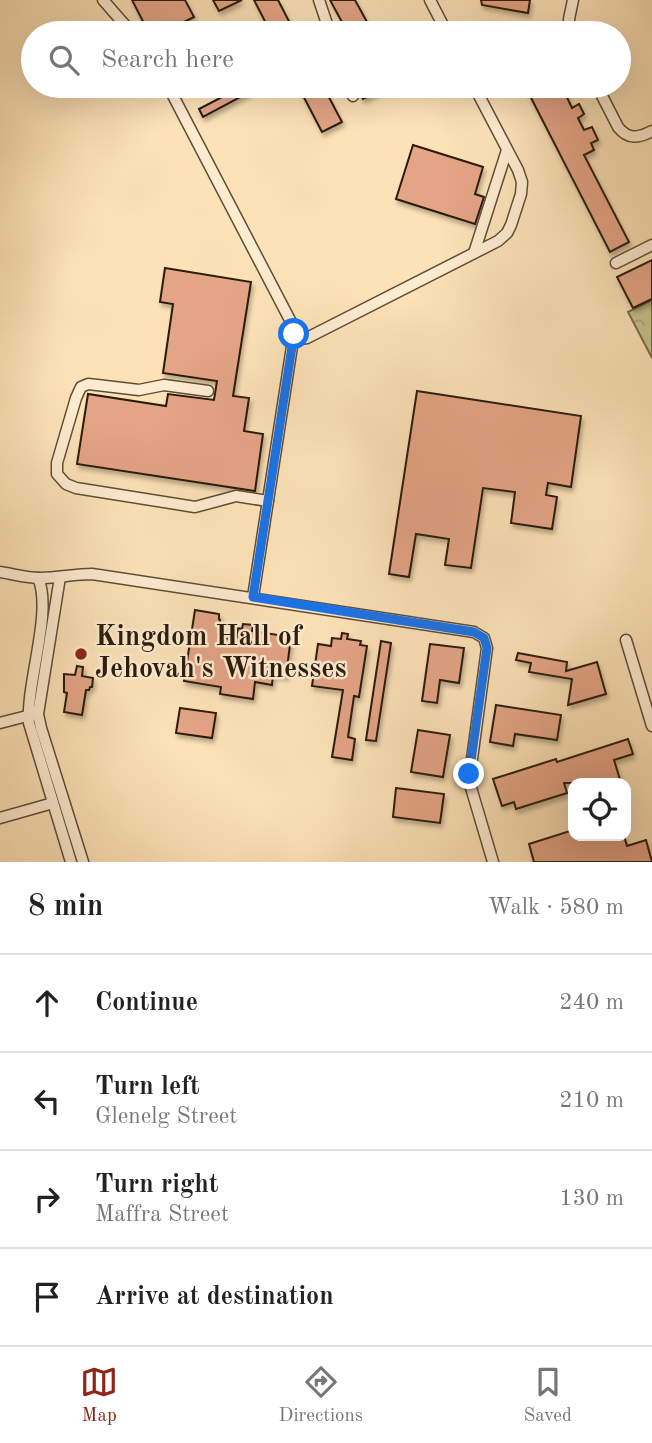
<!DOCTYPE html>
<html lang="en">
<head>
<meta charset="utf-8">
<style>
  body { margin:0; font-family:"Old Standard TT",serif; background:#f6f6f6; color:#222 }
  .controls { position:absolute; right:21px; bottom:21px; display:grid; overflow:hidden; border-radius:14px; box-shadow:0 7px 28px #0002 }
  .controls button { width:63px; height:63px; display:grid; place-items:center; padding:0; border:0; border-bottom:2px solid #e0e0e0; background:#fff; color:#222; font:35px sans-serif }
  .stop { position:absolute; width:21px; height:21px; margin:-16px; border:5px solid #1a73e8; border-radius:50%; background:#fff }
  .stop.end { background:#1a73e8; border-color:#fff; box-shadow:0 2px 7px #0008 }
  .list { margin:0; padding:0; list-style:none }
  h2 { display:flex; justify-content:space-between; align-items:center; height:91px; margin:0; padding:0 28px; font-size:30px }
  h2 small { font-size:23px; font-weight:400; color:#767676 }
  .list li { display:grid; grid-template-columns:46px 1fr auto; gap:21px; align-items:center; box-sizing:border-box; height:98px; padding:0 28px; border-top:2px solid #e0e0e0 }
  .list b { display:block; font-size:26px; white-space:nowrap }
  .list p { margin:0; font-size:23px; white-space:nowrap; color:#767676 }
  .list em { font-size:23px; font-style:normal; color:#767676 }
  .icon { flex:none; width:38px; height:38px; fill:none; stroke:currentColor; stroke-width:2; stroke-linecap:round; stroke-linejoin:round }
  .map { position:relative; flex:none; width:652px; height:862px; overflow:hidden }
  .search { position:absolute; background:#fff; box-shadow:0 7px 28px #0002; left:21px; right:21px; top:21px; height:77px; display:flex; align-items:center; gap:18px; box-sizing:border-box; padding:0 24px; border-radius:38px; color:#767676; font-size:26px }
  .sheet { height:483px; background:#fff }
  nav { display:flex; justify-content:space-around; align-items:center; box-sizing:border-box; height:98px; border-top:2px solid #e0e0e0; background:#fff; font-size:19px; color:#767676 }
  nav a { display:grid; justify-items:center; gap:4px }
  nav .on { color:#8f2418 }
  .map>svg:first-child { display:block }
  .park { fill:url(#park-crowns); stroke:#786e4c; stroke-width:2 }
  .building { fill:#e4a486; stroke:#2b1b0c; stroke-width:2; filter:url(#shadow) }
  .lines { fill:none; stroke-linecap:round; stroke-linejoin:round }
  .minor-casing { stroke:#604d37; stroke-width:13 }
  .minor { stroke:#feecd1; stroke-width:10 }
  .route { stroke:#1a73e8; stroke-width:9 }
  .poi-dot { fill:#8f2418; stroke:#feecd1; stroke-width:2.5 }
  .labels { text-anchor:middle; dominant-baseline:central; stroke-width:5; stroke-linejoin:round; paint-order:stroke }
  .poi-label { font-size:28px; font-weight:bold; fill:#2b1b0c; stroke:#feecd1; text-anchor:start }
</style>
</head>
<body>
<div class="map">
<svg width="652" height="862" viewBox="0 0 652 862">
  <defs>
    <pattern id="park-crowns" width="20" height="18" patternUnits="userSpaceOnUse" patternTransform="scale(1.75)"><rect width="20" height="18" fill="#c4c28b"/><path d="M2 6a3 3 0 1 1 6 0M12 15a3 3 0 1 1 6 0" fill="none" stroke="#a9a677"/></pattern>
    <filter id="shadow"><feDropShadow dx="2" dy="4" stdDeviation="2" flood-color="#0004"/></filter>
  </defs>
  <rect width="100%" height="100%" fill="#fde2b8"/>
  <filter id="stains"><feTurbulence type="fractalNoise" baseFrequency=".00286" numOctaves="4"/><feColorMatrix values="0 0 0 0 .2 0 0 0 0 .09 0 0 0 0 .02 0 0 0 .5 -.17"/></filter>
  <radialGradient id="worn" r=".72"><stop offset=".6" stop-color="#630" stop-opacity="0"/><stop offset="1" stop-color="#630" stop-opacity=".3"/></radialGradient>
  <!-- park -->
  <path class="park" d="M 652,300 L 652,358 L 628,312 Z"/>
  <!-- building -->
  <g class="building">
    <path d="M 132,0 L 185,0 L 194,17 L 162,33 L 149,33 Z"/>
    <path d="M 213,0 L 242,0 L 219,11 Z"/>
    <path d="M 254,0 L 278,0 L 295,33 L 271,33 Z"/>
    <path d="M 330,0 L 355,0 L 373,33 L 348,33 Z"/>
    <path d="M 481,0 L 530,0 L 528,13 L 482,5 Z"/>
    <path d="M 243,86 L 246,86 L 250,92 L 203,117 L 199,109 Z"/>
    <path d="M 298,86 L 323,86 L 342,122 L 322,132 Z"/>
    <path d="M 357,86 L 390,86 L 363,99 Z"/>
    <path d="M 531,86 L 575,86 L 564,91 L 572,108 L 579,104 L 584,114 L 578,118 L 584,130 L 592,127 L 598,140 L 591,143 L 594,150 L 584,155 L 629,242 L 610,252 L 526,88 Z"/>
    <path d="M 413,145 L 483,167 L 475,194 L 484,197 L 475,224 L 396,199 Z"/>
    <path d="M 652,260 L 652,299 L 633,308 L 617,277 Z"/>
    <path d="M 165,268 L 251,282 L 233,396 L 249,398 L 244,431 L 263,434 L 255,491 L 77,464 L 88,394 L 166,406 L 168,394 L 214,400 L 217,381 L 163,373 L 173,304 L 160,302 Z"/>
    <path d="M 417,391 L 581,416 L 571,487 L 548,483 L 546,495 L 557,497 L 552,529 L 511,523 L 515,492 L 483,488 L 471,568 L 445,565 L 449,539 L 416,534 L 409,577 L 389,574 Z"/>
    <path d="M 195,610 L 219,614 L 219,619 L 220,620 L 218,637 L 236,640 L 238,628 L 242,629 L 243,624 L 253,625 L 252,631 L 291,637 L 286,676 L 273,674 L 272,685 L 255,682 L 253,699 L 220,694 L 221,687 L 184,681 Z"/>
    <path d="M 342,633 L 348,634 L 347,639 L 361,641 L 360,645 L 367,646 L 359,697 L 354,696 L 348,737 L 355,739 L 352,760 L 332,757 L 343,690 L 312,686 L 318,644 L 331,646 L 332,638 L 341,639 Z"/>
    <path d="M 381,641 L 391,643 L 376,741 L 366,740 Z"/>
    <path d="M 430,644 L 464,648 L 459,683 L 440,680 L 437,703 L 422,701 Z"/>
    <path d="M 518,653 L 567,662 L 566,671 L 597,662 L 606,694 L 568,705 L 572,679 L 529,672 L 531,663 L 516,660 Z"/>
    <path d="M 77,666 L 83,667 L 82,676 L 93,678 L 92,687 L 90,687 L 89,690 L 86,690 L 82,715 L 64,712 L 67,693 L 64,692 L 64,674 L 75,675 Z"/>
    <path d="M 496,705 L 561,715 L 557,740 L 515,734 L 513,746 L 490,742 Z"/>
    <path d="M 180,708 L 216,713 L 212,738 L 176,733 Z"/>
    <path d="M 418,730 L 450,735 L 443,777 L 411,772 Z"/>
    <path d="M 628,739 L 633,754 L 614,760 L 621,783 L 564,783 L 567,793 L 516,809 L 514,802 L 502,806 L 493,779 L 556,759 L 557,762 Z"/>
    <path d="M 396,788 L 444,794 L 440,823 L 393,817 Z"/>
    <path d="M 573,830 L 573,836 L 624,836 L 627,846 L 646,840 L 652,862 L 534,862 L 529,844 Z"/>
  </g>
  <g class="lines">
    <!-- minor casing -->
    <g class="minor-casing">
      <g id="minor">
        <path d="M 103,0 L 132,33"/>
        <path d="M 319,0 L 330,33"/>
        <path d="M 430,0 L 447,33"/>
        <path d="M 570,33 L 569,19 L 573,0"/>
        <path d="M 168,86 L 291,322 L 294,329 L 293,340 L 307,338 L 498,241 L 507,233 L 511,225 L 521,194 L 522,182 L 518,170 L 474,86"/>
        <path d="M 348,86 L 353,96"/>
        <path d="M 597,86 L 618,127 C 628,140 639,138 652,131"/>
        <path d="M 474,253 L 507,150"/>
        <path d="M 616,263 L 652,245"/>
        <path d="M 208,391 L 164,385 L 139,390 L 97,385 L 88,384 L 81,387 L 76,398 L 57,463 L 57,474 L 66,484 L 76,488 L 195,507 L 236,496 L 268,501"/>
        <path d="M 0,572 C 13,574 27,578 40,578 C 58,578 74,574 92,574 L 474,632 L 484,638 L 487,648 L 469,781 L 493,862"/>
        <path d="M 60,577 L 38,714 L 41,728 L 83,862"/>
        <path d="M 38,578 C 53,611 26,683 29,723 L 71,862"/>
        <path d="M 253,597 L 293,340"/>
        <path d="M 626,640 L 652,726"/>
        <path d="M 0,723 L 35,714"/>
        <path d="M 0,818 L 53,803"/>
      </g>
    </g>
    <!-- minor -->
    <use href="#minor" class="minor"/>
  </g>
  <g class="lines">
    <!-- route -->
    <path class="route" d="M 294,334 L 253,597 L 474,632 L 484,638 L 487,648 L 469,774"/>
  </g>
  <!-- markers -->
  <circle class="poi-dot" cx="81" cy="654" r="7"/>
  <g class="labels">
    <!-- poi labels -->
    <g class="poi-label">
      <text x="95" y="638">Kingdom Hall of<tspan x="95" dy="32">Jehovah's Witnesses</tspan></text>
    </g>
  </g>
  <rect width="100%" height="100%" filter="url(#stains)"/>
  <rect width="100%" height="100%" fill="url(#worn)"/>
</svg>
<div class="controls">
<button><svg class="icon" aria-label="locate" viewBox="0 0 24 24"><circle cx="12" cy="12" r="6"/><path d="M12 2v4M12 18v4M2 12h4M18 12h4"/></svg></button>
</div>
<div class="stop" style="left:294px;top:334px"></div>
<div class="stop end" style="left:469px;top:774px"></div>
<div class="search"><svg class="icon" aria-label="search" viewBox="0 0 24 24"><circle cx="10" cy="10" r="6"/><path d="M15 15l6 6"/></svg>Search here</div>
</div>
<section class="sheet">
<h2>8 min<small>Walk · 580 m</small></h2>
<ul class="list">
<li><svg class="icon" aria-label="ahead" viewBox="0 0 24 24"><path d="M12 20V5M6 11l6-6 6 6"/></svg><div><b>Continue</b></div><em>240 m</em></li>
<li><svg class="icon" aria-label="left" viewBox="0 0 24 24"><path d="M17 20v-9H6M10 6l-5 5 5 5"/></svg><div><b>Turn left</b><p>Glenelg Street</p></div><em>210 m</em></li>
<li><svg class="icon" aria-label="right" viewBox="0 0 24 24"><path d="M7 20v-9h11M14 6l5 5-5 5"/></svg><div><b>Turn right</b><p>Maffra Street</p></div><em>130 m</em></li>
<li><svg class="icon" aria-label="arrive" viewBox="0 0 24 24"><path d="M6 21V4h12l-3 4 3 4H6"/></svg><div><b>Arrive at destination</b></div></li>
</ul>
</section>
<nav>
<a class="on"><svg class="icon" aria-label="map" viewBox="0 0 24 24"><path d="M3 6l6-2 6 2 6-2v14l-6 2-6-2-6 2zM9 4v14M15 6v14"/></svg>Map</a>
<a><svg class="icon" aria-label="directions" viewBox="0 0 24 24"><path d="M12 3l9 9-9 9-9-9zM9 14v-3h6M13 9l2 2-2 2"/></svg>Directions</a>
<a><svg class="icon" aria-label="saved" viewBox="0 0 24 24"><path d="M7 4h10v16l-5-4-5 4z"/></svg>Saved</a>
</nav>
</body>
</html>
